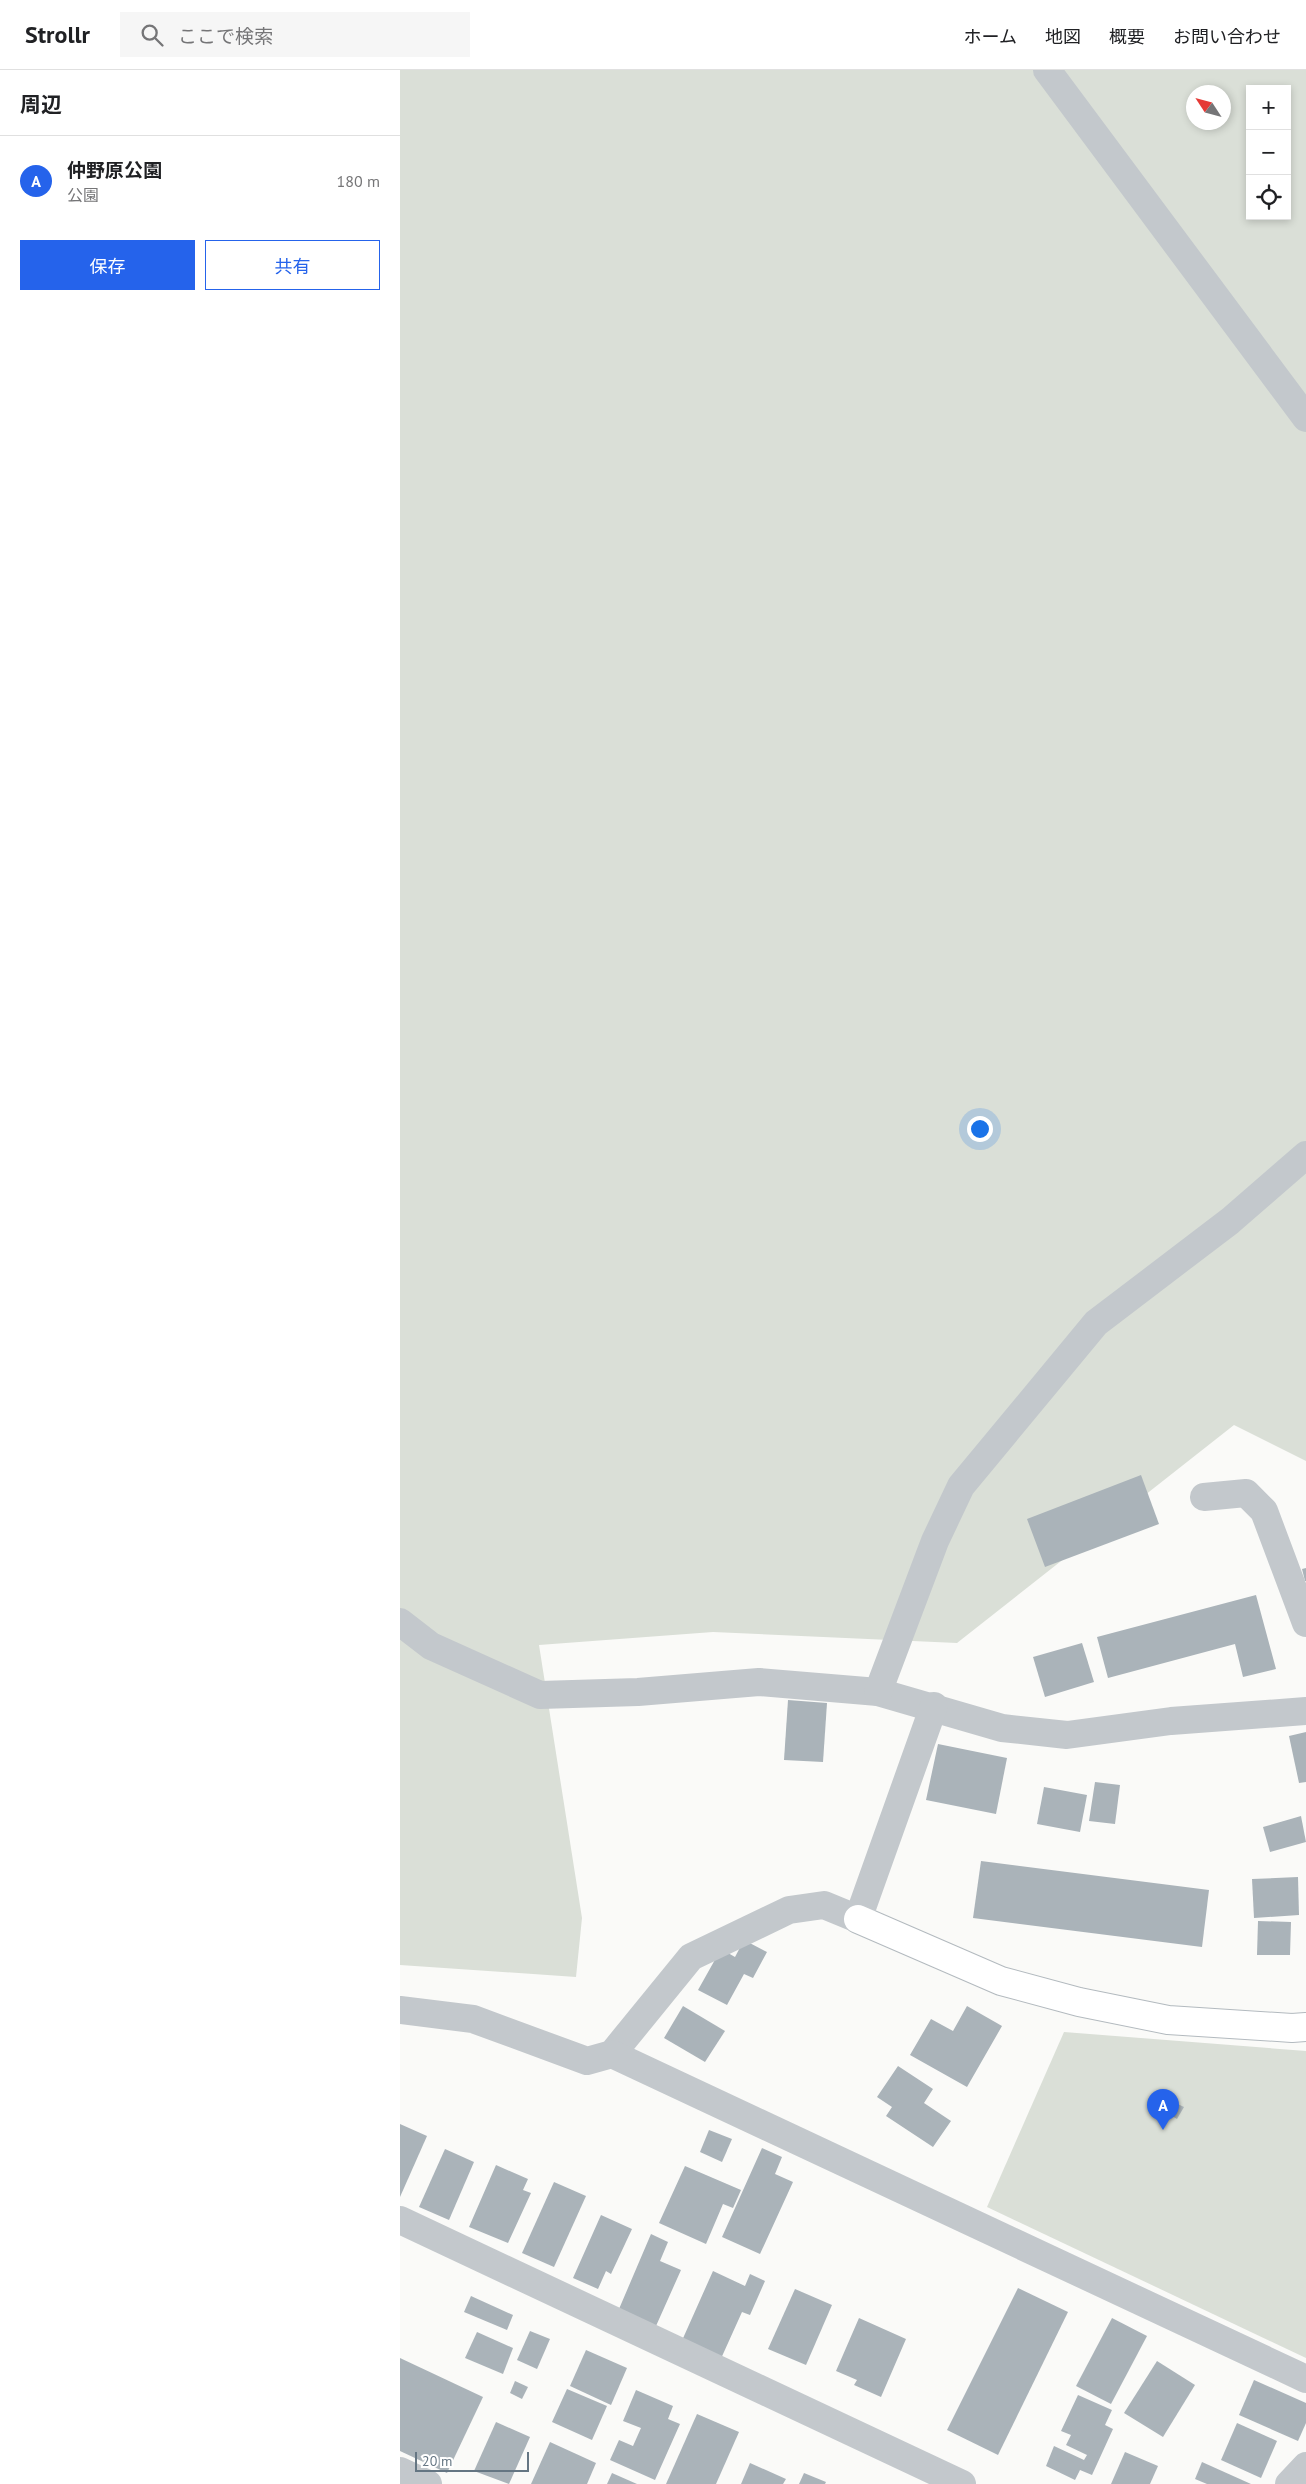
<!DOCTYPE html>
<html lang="ja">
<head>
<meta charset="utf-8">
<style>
  body { margin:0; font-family:"PT Sans","Noto Sans JP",sans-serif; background:#f6f6f6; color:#202124 }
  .controls { position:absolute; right:15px; top:15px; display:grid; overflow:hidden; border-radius:0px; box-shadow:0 2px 8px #0003 }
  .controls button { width:45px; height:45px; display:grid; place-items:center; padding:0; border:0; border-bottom:1px solid #e0e0e0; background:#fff; color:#202124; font:25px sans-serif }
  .compass { position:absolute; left:786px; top:15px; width:45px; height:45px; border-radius:50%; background:#fff; box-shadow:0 2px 8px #0003; rotate:306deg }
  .scale { position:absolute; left:15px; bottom:12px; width:114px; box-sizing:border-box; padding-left:5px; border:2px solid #657683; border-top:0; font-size:14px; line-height:18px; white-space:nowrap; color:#657683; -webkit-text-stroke:4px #fff; paint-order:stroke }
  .you { position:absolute; left:579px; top:1058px; width:18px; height:18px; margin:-12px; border:4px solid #fff; border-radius:50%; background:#1a73e8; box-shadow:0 0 0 8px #1a73e833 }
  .badge { display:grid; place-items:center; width:32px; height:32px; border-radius:50%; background:#2563eb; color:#fff; font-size:16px; font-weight:700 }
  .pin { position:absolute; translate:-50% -41px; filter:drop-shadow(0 1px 2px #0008) }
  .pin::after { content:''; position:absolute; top:26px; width:18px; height:15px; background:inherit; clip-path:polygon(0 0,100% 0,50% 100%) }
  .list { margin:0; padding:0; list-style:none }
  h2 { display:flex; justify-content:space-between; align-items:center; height:65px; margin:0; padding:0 20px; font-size:21px }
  h2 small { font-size:16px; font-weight:400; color:#757577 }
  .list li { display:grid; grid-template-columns:32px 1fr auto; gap:15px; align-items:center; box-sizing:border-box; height:90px; padding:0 20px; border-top:1px solid #e0e0e0 }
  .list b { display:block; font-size:19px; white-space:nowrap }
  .list p { margin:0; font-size:16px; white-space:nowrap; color:#757577 }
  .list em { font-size:16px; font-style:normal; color:#757577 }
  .actions { display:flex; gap:10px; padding:15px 20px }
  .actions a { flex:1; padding:11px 0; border:1px solid #2563eb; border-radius:0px; text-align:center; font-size:18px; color:#2563eb }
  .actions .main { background:#2563eb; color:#fff }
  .icon { flex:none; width:28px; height:28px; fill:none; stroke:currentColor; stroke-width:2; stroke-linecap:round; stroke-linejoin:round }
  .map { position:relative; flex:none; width:906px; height:2414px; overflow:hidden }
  header { display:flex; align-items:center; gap:30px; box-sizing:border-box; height:70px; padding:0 25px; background:#fff; border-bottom:1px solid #e0e0e0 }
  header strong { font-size:24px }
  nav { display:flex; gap:28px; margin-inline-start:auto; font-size:18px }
  .search { width:350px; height:45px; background:#f6f6f6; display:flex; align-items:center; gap:12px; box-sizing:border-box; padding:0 18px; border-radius:0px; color:#757577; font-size:19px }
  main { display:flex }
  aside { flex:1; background:#fff }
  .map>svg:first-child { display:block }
  .green { fill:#dadfd7; fill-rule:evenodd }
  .building { fill:#aab3b9 }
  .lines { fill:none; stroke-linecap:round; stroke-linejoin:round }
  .secondary-casing { stroke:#b3babf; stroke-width:30 }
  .street { stroke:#c3c8cc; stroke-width:28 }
  .secondary { stroke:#fff; stroke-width:28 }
</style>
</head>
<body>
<header>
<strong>Strollr</strong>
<div class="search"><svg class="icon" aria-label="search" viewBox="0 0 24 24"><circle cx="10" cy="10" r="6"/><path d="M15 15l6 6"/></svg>ここで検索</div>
<nav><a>ホーム</a><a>地図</a><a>概要</a><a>お問い合わせ</a></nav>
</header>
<main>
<aside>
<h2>周辺<small></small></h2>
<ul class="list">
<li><span class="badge">A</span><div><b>仲野原公園</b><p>公園</p></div><em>180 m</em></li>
</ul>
<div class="actions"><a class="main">保存</a><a>共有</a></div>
</aside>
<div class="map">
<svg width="906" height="2414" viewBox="0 0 906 2414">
  <rect width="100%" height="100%" fill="#fafaf8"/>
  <!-- green -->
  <g class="green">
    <path d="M 0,0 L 906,0 L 906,1391 L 834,1355 L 557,1573 L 313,1562 L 139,1575 L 182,1848 L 176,1907 L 0,1895 ZM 850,19 L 887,19 L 887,146 L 850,146 ZM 794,22 L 824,22 L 824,52 L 794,52 Z"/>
    <path d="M 664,1962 L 906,1981 L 906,2288 L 587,2137 Z"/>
  </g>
  <!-- building -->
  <g class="building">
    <path d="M 741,1405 L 759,1454 L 645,1497 L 627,1449 Z"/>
    <path d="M 906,1498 L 906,1511 L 905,1511 L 902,1499 Z"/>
    <path d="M 856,1525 L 876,1599 L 843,1607 L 835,1574 L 708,1608 L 697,1567 Z"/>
    <path d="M 682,1573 L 694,1612 L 645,1627 L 633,1587 Z"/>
    <path d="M 388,1630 L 427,1633 L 423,1692 L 384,1690 Z"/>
    <path d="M 906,1662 L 906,1712 L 899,1713 L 889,1666 Z"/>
    <path d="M 538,1674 L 607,1688 L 596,1744 L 526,1730 Z"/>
    <path d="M 695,1712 L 720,1715 L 715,1754 L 689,1751 Z"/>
    <path d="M 644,1717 L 687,1725 L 680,1762 L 637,1754 Z"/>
    <path d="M 901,1746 L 906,1772 L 870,1782 L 863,1757 Z"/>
    <path d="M 581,1791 L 809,1820 L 802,1877 L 573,1848 Z"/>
    <path d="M 898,1807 L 899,1845 L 854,1848 L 852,1809 Z"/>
    <path d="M 858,1851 L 891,1852 L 890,1885 L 857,1885 Z"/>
    <path d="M 344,1870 L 367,1882 L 353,1908 L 344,1904 L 327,1935 L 298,1920 L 321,1879 L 335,1887 Z"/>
    <path d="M 283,1936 L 325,1961 L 305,1992 L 264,1968 Z"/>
    <path d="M 567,1936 L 602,1956 L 567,2017 L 510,1985 L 531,1949 L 553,1961 Z"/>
    <path d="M 498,1996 L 533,2019 L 524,2033 L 551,2051 L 533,2077 L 486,2046 L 492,2037 L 477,2027 Z"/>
    <path d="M 771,2031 L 784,2037 L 777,2049 L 765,2042 Z"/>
    <path d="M 0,2054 L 27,2066 L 0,2127 Z"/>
    <path d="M 309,2060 L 332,2069 L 322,2092 L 300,2082 Z"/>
    <path d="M 362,2078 L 382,2087 L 375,2104 L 393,2112 L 360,2184 L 322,2167 Z"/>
    <path d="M 45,2079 L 74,2092 L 49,2150 L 19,2137 Z"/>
    <path d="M 96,2095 L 128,2109 L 123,2120 L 131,2123 L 108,2173 L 69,2157 Z"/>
    <path d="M 285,2096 L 341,2120 L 333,2138 L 323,2134 L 306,2174 L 259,2153 Z"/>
    <path d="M 154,2112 L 186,2126 L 154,2197 L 122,2183 Z"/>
    <path d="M 201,2145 L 232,2159 L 211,2204 L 206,2201 L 198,2219 L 173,2208 Z"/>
    <path d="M 251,2164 L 268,2172 L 260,2191 L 281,2200 L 256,2256 L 219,2239 Z"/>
    <path d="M 313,2201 L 345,2216 L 350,2204 L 365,2211 L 350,2245 L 342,2242 L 319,2293 L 280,2275 Z"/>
    <path d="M 618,2218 L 668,2242 L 598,2385 L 547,2360 Z"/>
    <path d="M 395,2219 L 432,2235 L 406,2295 L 368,2279 Z"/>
    <path d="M 71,2226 L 113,2245 L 107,2260 L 64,2242 Z"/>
    <path d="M 459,2248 L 506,2269 L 481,2327 L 454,2315 L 457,2310 L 436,2301 Z"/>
    <path d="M 712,2248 L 747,2266 L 711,2334 L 676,2316 Z"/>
    <path d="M 130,2261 L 150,2269 L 137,2299 L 117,2290 Z"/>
    <path d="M 77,2262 L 113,2278 L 103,2304 L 65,2288 Z"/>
    <path d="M 186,2280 L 227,2298 L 211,2335 L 170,2316 Z"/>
    <path d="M 0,2288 L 83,2327 L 47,2403 L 0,2381 Z"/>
    <path d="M 757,2291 L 795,2315 L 763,2367 L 724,2343 Z"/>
    <path d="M 854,2310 L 906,2333 L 906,2353 L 898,2371 L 839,2345 Z"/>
    <path d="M 115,2311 L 128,2317 L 122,2329 L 110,2323 Z"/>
    <path d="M 167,2319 L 207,2336 L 192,2370 L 152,2352 Z"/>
    <path d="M 236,2320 L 273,2336 L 268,2349 L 280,2354 L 255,2410 L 210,2390 L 219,2370 L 233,2376 L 241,2358 L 223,2351 Z"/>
    <path d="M 678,2325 L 712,2340 L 705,2355 L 713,2359 L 692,2405 L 680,2400 L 675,2410 L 646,2396 L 654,2376 L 684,2390 L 687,2385 L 666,2375 L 671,2365 L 661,2361 Z"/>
    <path d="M 297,2344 L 339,2362 L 316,2414 L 266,2414 Z"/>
    <path d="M 96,2352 L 130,2367 L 109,2414 L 74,2401 Z"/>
    <path d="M 837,2353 L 877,2371 L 861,2408 L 821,2390 Z"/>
    <path d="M 150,2372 L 196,2393 L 187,2414 L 131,2414 Z"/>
    <path d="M 725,2382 L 758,2396 L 750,2414 L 711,2414 Z"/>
    <path d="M 802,2392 L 851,2414 L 807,2414 L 795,2409 Z"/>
    <path d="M 350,2393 L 386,2409 L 383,2414 L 341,2414 Z"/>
    <path d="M 212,2403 L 237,2414 L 207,2414 Z"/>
    <path d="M 404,2403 L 426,2412 L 425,2414 L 399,2414 Z"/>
  </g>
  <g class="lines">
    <!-- secondary casing -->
    <g class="secondary-casing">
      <path id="secondary" d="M 458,1849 L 601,1911 L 679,1932 L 768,1950 L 892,1958 L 906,1957"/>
    </g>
    <!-- street -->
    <g class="street">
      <path d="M 647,0 L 906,348"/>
      <path d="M 804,1427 L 846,1423 L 864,1441 L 906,1553"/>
      <path d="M 0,1552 L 31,1576 L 140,1625 L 238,1622 L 359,1612 L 478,1622 L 602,1658 L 667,1665 L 771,1651 L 906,1641"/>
      <path d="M 478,1622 L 535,1471 L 561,1416 L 696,1253 L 830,1151 L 906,1085"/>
      <path d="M 0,1940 L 73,1949 L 187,1991 L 212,1984 L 291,1887 L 389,1840 L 424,1835 L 458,1849 L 534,1636"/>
      <path d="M 212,1984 L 906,2309"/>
      <path d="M 0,2150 L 562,2414"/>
      <path d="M 0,2401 L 28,2414"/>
      <path d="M 889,2414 L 906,2396"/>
    </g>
    <!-- secondary -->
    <use href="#secondary" class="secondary"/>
  </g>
</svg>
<div class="controls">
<button>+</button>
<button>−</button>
<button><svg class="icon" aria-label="locate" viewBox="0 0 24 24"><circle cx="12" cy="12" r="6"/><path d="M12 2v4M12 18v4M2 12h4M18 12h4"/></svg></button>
</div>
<svg class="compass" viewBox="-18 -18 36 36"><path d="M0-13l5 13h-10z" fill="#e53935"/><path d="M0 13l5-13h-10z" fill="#757577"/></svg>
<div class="scale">20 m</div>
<div class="you"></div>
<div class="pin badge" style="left:763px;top:2060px">A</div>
</div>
</main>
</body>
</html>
